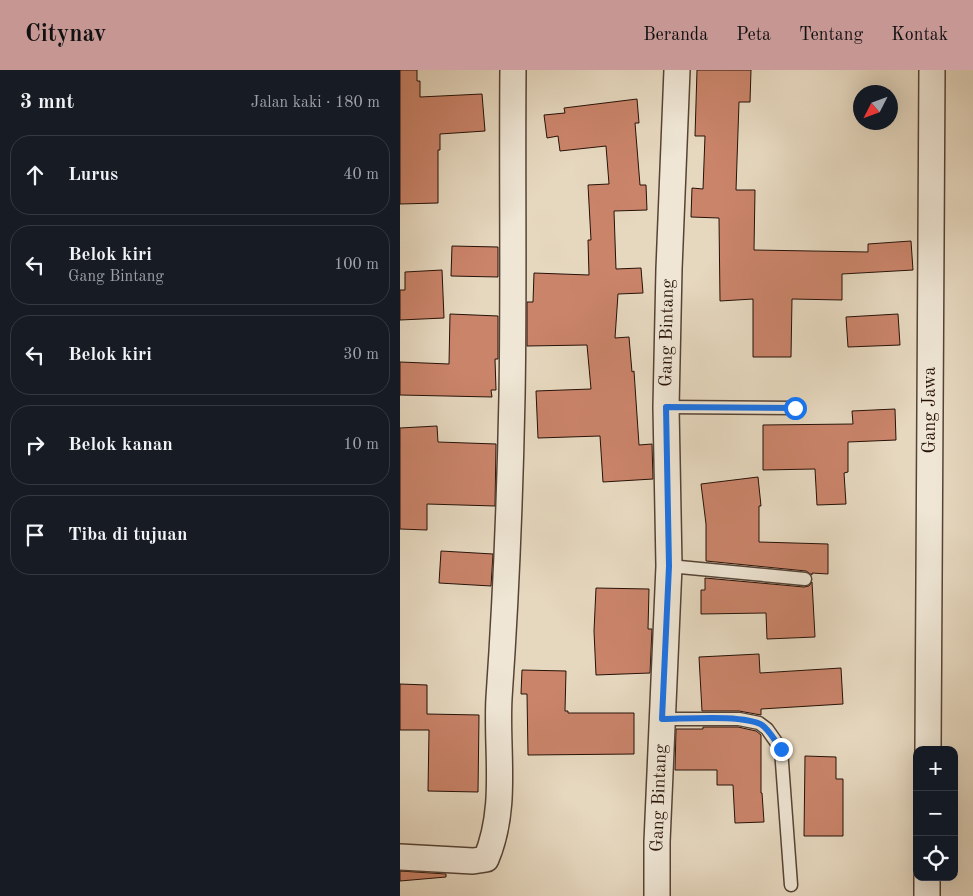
<!DOCTYPE html>
<html lang="id">
<head>
<meta charset="utf-8">
<style>
  body { margin:0; font-family:"Old Standard TT",serif; background:#20242c; color:#f1f3f6 }
  .controls { position:absolute; right:15px; bottom:15px; display:grid; overflow:hidden; border-radius:10px; box-shadow:0 5px 20px #0002 }
  .controls button { width:45px; height:45px; display:grid; place-items:center; padding:0; border:0; border-bottom:1px solid #363941; background:#171b24; color:#f1f3f6; font:25px sans-serif }
  .compass { position:absolute; left:453px; top:15px; width:45px; height:45px; border-radius:50%; background:#171b24; box-shadow:0 5px 20px #0002; rotate:228deg }
  .stop { position:absolute; width:15px; height:15px; margin:-11px; border:4px solid #1a73e8; border-radius:50%; background:#fff }
  .stop.end { background:#1a73e8; border-color:#fff; box-shadow:0 1px 5px #0008 }
  .list { margin:0; padding:0; list-style:none }
  h2 { display:flex; justify-content:space-between; align-items:center; height:65px; margin:0; padding:0 20px; font-size:21px }
  h2 small { font-size:16px; font-weight:400; color:#9ea1a6 }
  .list li { display:grid; grid-template-columns:32px 1fr auto; gap:15px; align-items:center; box-sizing:border-box; height:80px; margin:0 10px 10px; padding:0 10px; border:1px solid #363941; border-radius:20px }
  .list b { display:block; font-size:19px; white-space:nowrap }
  .list p { margin:0; font-size:16px; white-space:nowrap; color:#9ea1a6 }
  .list em { font-size:16px; font-style:normal; color:#9ea1a6 }
  .icon { flex:none; width:28px; height:28px; fill:none; stroke:currentColor; stroke-width:2; stroke-linecap:round; stroke-linejoin:round }
  .map { position:relative; flex:none; width:573px; height:826px; overflow:hidden }
  header { display:flex; align-items:center; gap:30px; box-sizing:border-box; height:70px; padding:0 25px; background:#c59692; color:#111 }
  header strong { font-size:24px }
  nav { display:flex; gap:28px; margin-inline-start:auto; font-size:18px }
  main { display:flex }
  aside { flex:1; background:#171b24 }
  .map>svg:first-child { display:block }
  .building { fill:#ca846a; stroke:#261108 }
  .lines { fill:none; stroke-linecap:round; stroke-linejoin:round }
  .lane-casing { stroke:#564336; stroke-width:15 }
  .street-casing { stroke:#564336; stroke-width:28 }
  .lane { stroke:#efe6d5; stroke-width:12 }
  .street { stroke:#efe6d5; stroke-width:25 }
  .route { stroke:#1a73e8; stroke-width:6 }
  .labels { text-anchor:middle; dominant-baseline:central; stroke-width:4; stroke-linejoin:round; paint-order:stroke }
  .street-label { font-size:18px; fill:#261108; stroke:#efe6d5 }
</style>
</head>
<body>
<header>
<strong>Citynav</strong>
<nav><a>Beranda</a><a>Peta</a><a>Tentang</a><a>Kontak</a></nav>
</header>
<main>
<aside>
<h2>3 mnt<small>Jalan kaki · 180 m</small></h2>
<ul class="list">
<li><svg class="icon" aria-label="ahead" viewBox="0 0 24 24"><path d="M12 20V5M6 11l6-6 6 6"/></svg><div><b>Lurus</b></div><em>40 m</em></li>
<li><svg class="icon" aria-label="left" viewBox="0 0 24 24"><path d="M17 20v-9H6M10 6l-5 5 5 5"/></svg><div><b>Belok kiri</b><p>Gang Bintang</p></div><em>100 m</em></li>
<li><svg class="icon" aria-label="left" viewBox="0 0 24 24"><path d="M17 20v-9H6M10 6l-5 5 5 5"/></svg><div><b>Belok kiri</b></div><em>30 m</em></li>
<li><svg class="icon" aria-label="right" viewBox="0 0 24 24"><path d="M7 20v-9h11M14 6l5 5-5 5"/></svg><div><b>Belok kanan</b></div><em>10 m</em></li>
<li><svg class="icon" aria-label="arrive" viewBox="0 0 24 24"><path d="M6 21V4h12l-3 4 3 4H6"/></svg><div><b>Tiba di tujuan</b></div></li>
</ul>
</aside>
<div class="map">
<svg width="573" height="826" viewBox="0 0 573 826">
  <rect width="100%" height="100%" fill="#e6d8bf"/>
  <filter id="stains"><feTurbulence type="fractalNoise" baseFrequency=".004" numOctaves="4"/><feColorMatrix values="0 0 0 0 .2 0 0 0 0 .09 0 0 0 0 .02 0 0 0 .5 -.17"/></filter>
  <radialGradient id="worn" r=".72"><stop offset=".6" stop-color="#630" stop-opacity="0"/><stop offset="1" stop-color="#630" stop-opacity=".3"/></radialGradient>
  <!-- building -->
  <g class="building">
    <path d="M 0,0 L 17,0 L 17,11 L 20,11 L 20,27 L 82,24 L 85,61 L 40,64 L 40,80 L 38,80 L 38,133 L 0,134 Z"/>
    <path d="M 297,0 L 351,0 L 350,32 L 339,32 L 336,120 L 355,120 L 354,180 L 468,182 L 468,174 L 511,171 L 513,200 L 442,204 L 442,230 L 392,229 L 391,287 L 353,287 L 353,229 L 320,231 L 319,148 L 291,147 L 292,118 L 303,119 L 305,66 L 295,66 Z"/>
    <path d="M 237,29 L 239,53 L 235,53 L 240,115 L 246,115 L 247,140 L 214,141 L 216,199 L 241,198 L 243,223 L 218,224 L 215,268 L 229,267 L 232,302 L 234,301 L 239,375 L 252,374 L 253,409 L 203,412 L 200,366 L 138,368 L 136,321 L 191,319 L 187,275 L 127,276 L 127,232 L 133,232 L 134,203 L 189,205 L 188,170 L 191,170 L 188,115 L 209,114 L 206,76 L 160,81 L 158,66 L 147,68 L 144,45 L 165,43 L 164,38 Z"/>
    <path d="M 52,176 L 98,177 L 98,207 L 51,206 Z"/>
    <path d="M 42,200 L 44,248 L 0,250 L 0,220 L 5,220 L 5,202 Z"/>
    <path d="M 50,244 L 98,246 L 98,289 L 95,289 L 96,320 L 91,320 L 92,327 L 0,325 L 0,292 L 49,294 Z"/>
    <path d="M 498,244 L 500,275 L 448,277 L 446,247 Z"/>
    <path d="M 495,339 L 496,370 L 448,372 L 448,402 L 444,403 L 446,434 L 417,435 L 415,399 L 363,400 L 363,355 L 453,354 L 452,341 Z"/>
    <path d="M 37,356 L 38,372 L 96,374 L 95,436 L 27,434 L 27,460 L 0,459 L 0,358 Z"/>
    <path d="M 358,407 L 361,436 L 359,436 L 359,472 L 428,474 L 428,504 L 412,503 L 412,505 L 406,501 L 306,491 L 306,454 L 301,414 Z"/>
    <path d="M 41,481 L 93,484 L 91,516 L 39,513 Z"/>
    <path d="M 305,508 L 404,517 L 409,516 L 412,512 L 415,567 L 367,569 L 366,543 L 301,544 L 301,520 L 305,520 Z"/>
    <path d="M 196,518 L 249,519 L 248,559 L 252,559 L 250,603 L 196,605 L 194,561 Z"/>
    <path d="M 359,584 L 360,603 L 441,598 L 443,634 L 361,639 L 361,645 L 339,641 L 302,641 L 299,587 Z"/>
    <path d="M 122,600 L 166,601 L 165,641 L 168,641 L 168,643 L 234,643 L 234,684 L 128,685 L 127,624 L 121,624 Z"/>
    <path d="M 0,614 L 27,615 L 27,644 L 79,645 L 78,722 L 28,721 L 29,660 L 0,660 Z"/>
    <path d="M 303,657 L 338,657 L 356,661 L 361,665 L 361,723 L 362,723 L 364,752 L 335,753 L 333,715 L 317,715 L 317,700 L 275,700 L 276,659 L 303,659 Z"/>
    <path d="M 405,686 L 436,687 L 436,709 L 443,709 L 443,766 L 404,766 Z"/>
    <path d="M 0,801 L 46,804 L 46,807 L 0,811 Z"/>
  </g>
  <g class="lines">
    <!-- lane casing -->
    <g class="lane-casing">
      <g id="lane">
        <path d="M 266,337 L 395,338"/>
        <path d="M 269,496 L 405,509"/>
        <path d="M 262,649 L 339,649 L 359,653 L 367,659 L 381,679 L 391,815"/>
      </g>
    </g>
    <!-- street casing -->
    <g class="street-casing">
      <g id="street">
        <path d="M 528,680 L 532,0"/>
        <path d="M 0,787 L 73,791 L 86,789 C 108,737 96,681 99,628 C 106,527 110,427 112,326 C 114,217 112,109 113,0"/>
        <path d="M 257,826 L 257,772 L 269,496 L 266,337 L 269,199 L 277,0"/>
        <path d="M 527,826 L 527,807"/>
      </g>
    </g>
    <!-- lane -->
    <use href="#lane" class="lane"/>
    <!-- street -->
    <use href="#street" class="street"/>
  </g>
  <g class="lines">
    <!-- route -->
    <path class="route" d="M 381,679 C 375,671 370,661 362,655 C 345,644 284,649 262,649 L 269,496 L 266,337 L 395,338"/>
  </g>
  <g class="labels">
    <!-- street labels -->
    <g class="street-label">
      <text transform="translate(267 263) rotate(-89)">Gang Bintang</text>
      <text transform="translate(530 340) rotate(-90)">Gang Jawa</text>
      <text transform="translate(259 728) rotate(-88)">Gang Bintang</text>
    </g>
  </g>
  <rect width="100%" height="100%" filter="url(#stains)"/>
  <rect width="100%" height="100%" fill="url(#worn)"/>
</svg>
<div class="controls">
<button>+</button>
<button>−</button>
<button><svg class="icon" aria-label="locate" viewBox="0 0 24 24"><circle cx="12" cy="12" r="6"/><path d="M12 2v4M12 18v4M2 12h4M18 12h4"/></svg></button>
</div>
<svg class="compass" viewBox="-18 -18 36 36"><path d="M0-13l5 13h-10z" fill="#e53935"/><path d="M0 13l5-13h-10z" fill="#9ea1a6"/></svg>
<div class="stop" style="left:395px;top:338px"></div>
<div class="stop end" style="left:381px;top:679px"></div>
</div>
</main>
</body>
</html>
